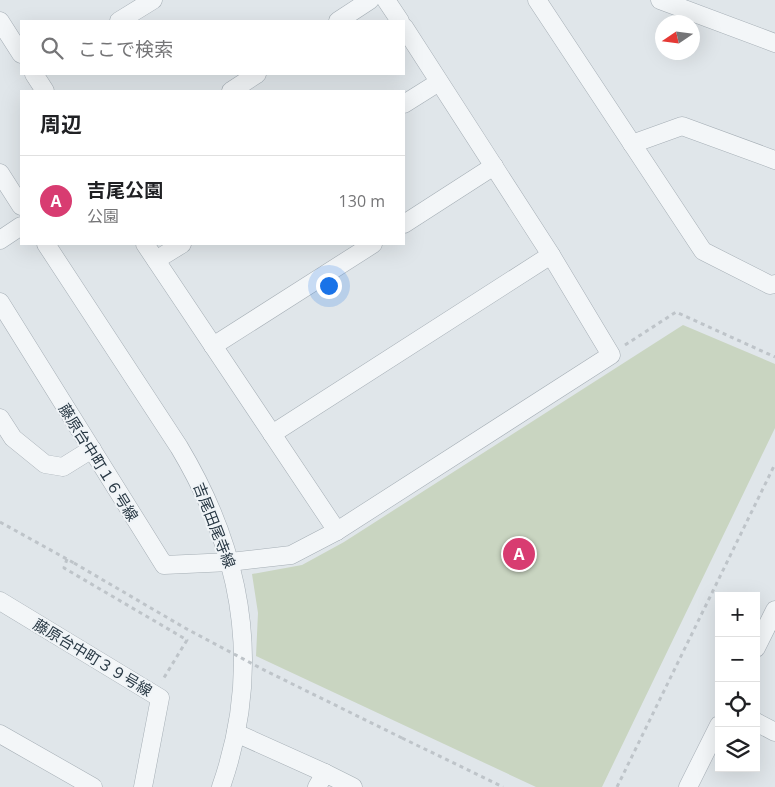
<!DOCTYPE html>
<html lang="ja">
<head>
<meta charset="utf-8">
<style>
  body { margin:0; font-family:"Open Sans","Noto Sans JP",sans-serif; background:#f6f6f6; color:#202124 }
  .controls { position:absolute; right:15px; bottom:15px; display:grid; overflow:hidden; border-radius:0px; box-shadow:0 5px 20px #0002 }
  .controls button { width:45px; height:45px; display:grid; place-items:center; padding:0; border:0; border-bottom:1px solid #e0e0e0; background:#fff; color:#202124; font:25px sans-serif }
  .compass { position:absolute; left:655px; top:15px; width:45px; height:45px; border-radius:50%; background:#fff; box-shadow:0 5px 20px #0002; rotate:257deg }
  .you { position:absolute; left:328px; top:285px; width:18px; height:18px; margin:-12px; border:4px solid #fff; border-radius:50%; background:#1a73e8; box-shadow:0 0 0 8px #1a73e833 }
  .badge { display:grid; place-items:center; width:32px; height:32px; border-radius:50%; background:#d83c71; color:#fff; font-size:16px; font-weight:700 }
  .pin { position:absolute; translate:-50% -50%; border:2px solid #fff; box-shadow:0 1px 5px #0006 }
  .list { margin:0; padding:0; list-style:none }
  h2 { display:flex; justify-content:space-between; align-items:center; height:65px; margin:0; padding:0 20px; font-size:21px }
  h2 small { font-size:16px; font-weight:400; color:#757577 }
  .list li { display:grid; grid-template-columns:32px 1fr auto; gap:15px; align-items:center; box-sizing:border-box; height:90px; padding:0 20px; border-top:1px solid #e0e0e0 }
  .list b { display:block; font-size:19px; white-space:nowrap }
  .list p { margin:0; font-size:16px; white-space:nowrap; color:#757577 }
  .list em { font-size:16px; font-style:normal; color:#757577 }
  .icon { flex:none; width:28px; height:28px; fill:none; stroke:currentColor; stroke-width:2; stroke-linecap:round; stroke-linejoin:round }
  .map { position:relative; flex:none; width:775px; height:787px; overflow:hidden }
  .search { position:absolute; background:#fff; box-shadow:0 5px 20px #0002; left:20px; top:20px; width:385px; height:55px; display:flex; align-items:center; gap:12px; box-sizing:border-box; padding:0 18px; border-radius:0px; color:#757577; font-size:19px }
  .panel { position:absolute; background:#fff; box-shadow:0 5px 20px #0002; left:20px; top:90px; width:385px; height:155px; border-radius:0px }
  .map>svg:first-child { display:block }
  .green { fill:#c9d5c1 }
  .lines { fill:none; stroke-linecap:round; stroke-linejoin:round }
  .minor-casing { stroke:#a5aeb5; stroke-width:19 }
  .path { stroke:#bec4c9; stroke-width:3; stroke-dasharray:4 4; stroke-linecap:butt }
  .minor { stroke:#f3f6f8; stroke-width:18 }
  .path-bridge { stroke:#bec4c9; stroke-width:3; stroke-dasharray:4 4; stroke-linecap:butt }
  .labels { text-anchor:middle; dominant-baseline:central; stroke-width:4; stroke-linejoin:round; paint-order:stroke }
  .street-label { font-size:15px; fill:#273743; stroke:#f0f4f7 }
</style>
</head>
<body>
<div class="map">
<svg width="775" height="787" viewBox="0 0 775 787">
  <rect width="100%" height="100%" fill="#e0e6ea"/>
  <!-- green -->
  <path class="green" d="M 683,325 L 775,364 L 775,428 L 602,787 L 536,787 L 256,656 L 258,613 L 252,574 L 302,565 L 344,542 Z"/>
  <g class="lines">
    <!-- minor casing -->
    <g class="minor-casing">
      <g id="minor">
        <path d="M 386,0 L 400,21"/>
        <path d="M 537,0 L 703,251 L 770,285 L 775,284"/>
        <path d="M 660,0 L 775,43"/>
        <path d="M 0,21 L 21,54"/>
        <path d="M 119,21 L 153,0"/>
        <path d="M 338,21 L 370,0"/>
        <path d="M 34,74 L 45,91"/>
        <path d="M 231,91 L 257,74"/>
        <path d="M 404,104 L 439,82"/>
        <path d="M 632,144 L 682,126 L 775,160"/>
        <path d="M 0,173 L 21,206"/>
        <path d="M 404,224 L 494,166"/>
        <path d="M 0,240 L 21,226"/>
        <path d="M 46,244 L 179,447 C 243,554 263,667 221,787"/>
        <path d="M 145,244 L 337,531"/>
        <path d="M 156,260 L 182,244"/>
        <path d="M 0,302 L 164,565 L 230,562 L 291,555 L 337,531 L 611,355 L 551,255 L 404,27"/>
        <path d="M 213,346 L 373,244"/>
        <path d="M 0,418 L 13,438 L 45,464 L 63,467 L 92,449"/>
        <path d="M 272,434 L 551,255"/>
        <path d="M 0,601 L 160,698 L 143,787"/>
        <path d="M 756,648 L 775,610"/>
        <path d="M 756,722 L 775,732"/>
        <path d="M 236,733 L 325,773"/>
        <path d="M 0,734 L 93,787"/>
        <path d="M 317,787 L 325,773 L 353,787"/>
        <path d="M 688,787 L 719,725"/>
      </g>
    </g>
    <!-- path -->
    <g class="path">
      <path d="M 625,345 L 676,312 L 775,357"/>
      <path d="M 0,522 L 74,563"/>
      <path d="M 67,559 L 64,568 L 187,640 L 162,681"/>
      <path d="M 402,738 L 503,787"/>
      <path d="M 617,787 L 775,464"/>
    </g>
    <!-- minor -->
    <use href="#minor" class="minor"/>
    <!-- path-bridge -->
    <path class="path-bridge" d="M 74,563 L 185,628 L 266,671 L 402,738"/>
  </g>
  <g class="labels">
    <!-- street labels -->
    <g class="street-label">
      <text transform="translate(99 462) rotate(58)">藤原台中町１６号線</text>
      <text transform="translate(215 525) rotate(69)">吉尾田尾寺線</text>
      <text transform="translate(93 657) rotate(31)">藤原台中町３９号線</text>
    </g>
  </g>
</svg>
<div class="controls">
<button>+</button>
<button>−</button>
<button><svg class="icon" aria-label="locate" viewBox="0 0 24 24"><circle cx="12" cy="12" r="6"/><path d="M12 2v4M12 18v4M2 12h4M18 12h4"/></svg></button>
<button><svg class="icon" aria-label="layers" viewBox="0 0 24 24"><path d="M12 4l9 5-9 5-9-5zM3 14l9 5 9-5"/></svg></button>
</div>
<svg class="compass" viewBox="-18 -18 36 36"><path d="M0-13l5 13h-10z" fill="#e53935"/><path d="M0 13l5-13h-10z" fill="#757577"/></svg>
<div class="you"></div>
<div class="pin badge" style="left:519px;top:554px">A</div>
<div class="search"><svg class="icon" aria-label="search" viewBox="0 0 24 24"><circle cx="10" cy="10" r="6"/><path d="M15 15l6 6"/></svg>ここで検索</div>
<section class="panel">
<h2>周辺<small></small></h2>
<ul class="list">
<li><span class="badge">A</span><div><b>吉尾公園</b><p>公園</p></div><em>130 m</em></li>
</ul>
</section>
</div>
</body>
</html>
